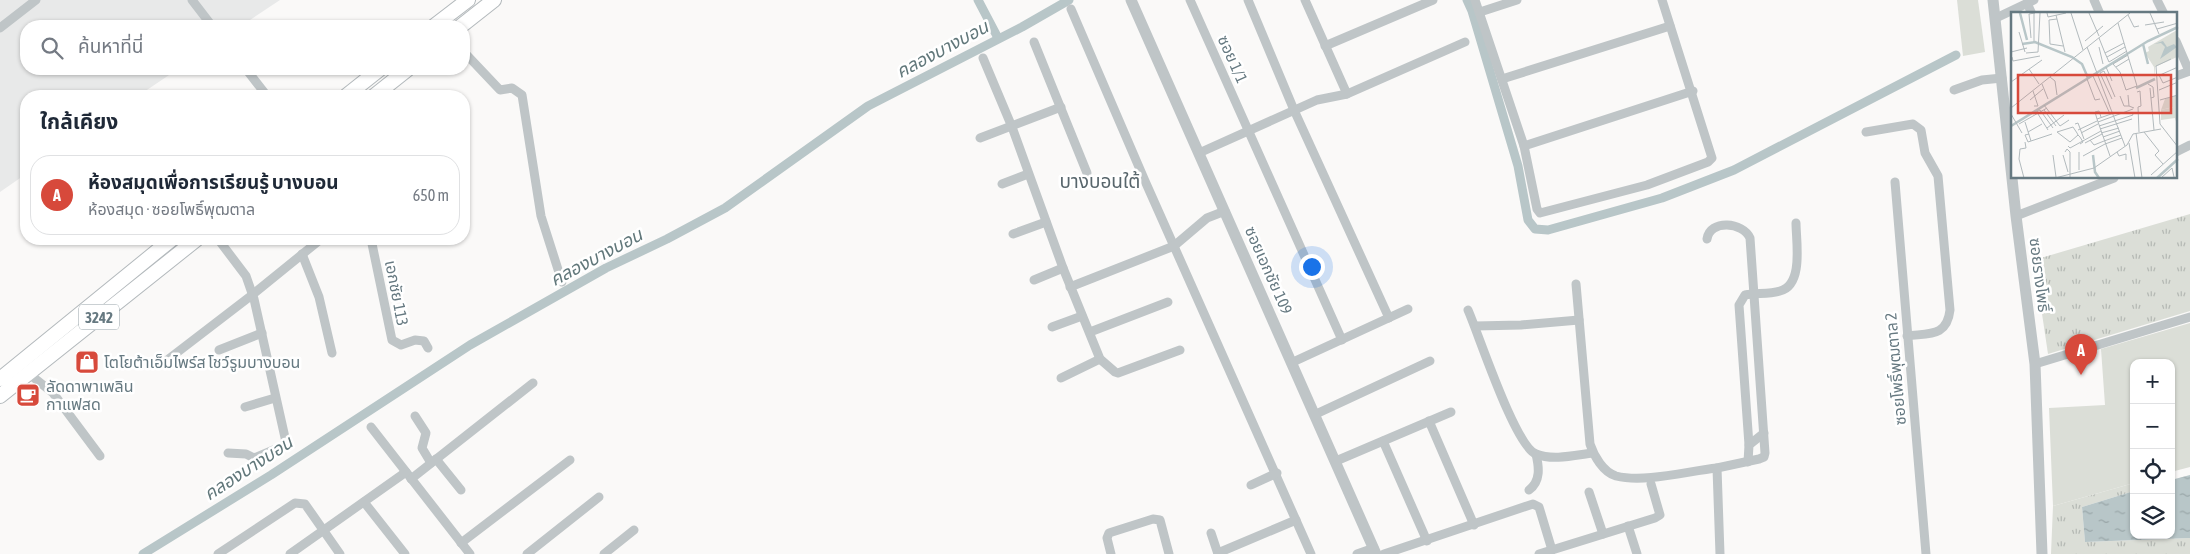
<!DOCTYPE html>
<html lang="th">
<head>
<meta charset="utf-8">
<style>
  body { margin:0; font-family:"Asap Condensed","Noto Sans Thai",sans-serif; background:#f2f2f3; color:#1f2937 }
  .controls { position:absolute; right:15px; bottom:15px; display:grid; overflow:hidden; border-radius:10px; box-shadow:0 1px 4px #0004 }
  .controls button { width:45px; height:45px; display:grid; place-items:center; padding:0; border:0; border-bottom:1px solid #e0e1e3; background:#fff; color:#1f2937; font:25px sans-serif }
  .you { position:absolute; left:1311px; top:266px; width:18px; height:18px; margin:-12px; border:4px solid #fff; border-radius:50%; background:#1a73e8; box-shadow:0 0 0 8px #1a73e833 }
  .badge { display:grid; place-items:center; width:32px; height:32px; border-radius:50%; background:#d7493b; color:#fff; font-size:16px; font-weight:700 }
  .pin { position:absolute; translate:-50% -41px; filter:drop-shadow(0 1px 2px #0008) }
  .pin::after { content:''; position:absolute; top:26px; width:18px; height:15px; background:inherit; clip-path:polygon(0 0,100% 0,50% 100%) }
  .list { margin:0; padding:0; list-style:none }
  h2 { display:flex; justify-content:space-between; align-items:center; height:65px; margin:0; padding:0 20px; font-size:21px }
  h2 small { font-size:16px; font-weight:400; color:#747a83 }
  .list li { display:grid; grid-template-columns:32px 1fr auto; gap:15px; align-items:center; box-sizing:border-box; height:80px; margin:0 10px 10px; padding:0 10px; border:1px solid #e0e1e3; border-radius:20px }
  .list b { display:block; font-size:19px; white-space:nowrap }
  .list p { margin:0; font-size:16px; white-space:nowrap; color:#747a83 }
  .list em { font-size:16px; font-style:normal; color:#747a83 }
  .icon { flex:none; width:28px; height:28px; fill:none; stroke:currentColor; stroke-width:2; stroke-linecap:round; stroke-linejoin:round }
  .map { position:relative; flex:none; width:2190px; height:554px; overflow:hidden }
  .search { position:absolute; background:#fff; box-shadow:0 1px 4px #0004; left:20px; top:20px; width:450px; height:55px; display:flex; align-items:center; gap:12px; box-sizing:border-box; padding:0 18px; border-radius:20px; color:#747a83; font-size:19px }
  .panel { position:absolute; background:#fff; box-shadow:0 1px 4px #0004; left:20px; top:90px; width:450px; height:155px; border-radius:20px }
  .map>svg:first-child { display:block }
  .built { fill:#e8e9e9 }
  .grass { fill:url(#grass-tufts) }
  .park { fill:#dbded7 }
  .water { fill:url(#water-ripples) }
  .lines { fill:none; stroke-linecap:round; stroke-linejoin:round }
  .canal { stroke:#b8c6c8; stroke-width:9 }
  .primary-casing { stroke:#b3b9bc; stroke-width:16 }
  .minor { stroke:#bfc5c7; stroke-width:9 }
  .tertiary { stroke:#bfc5c7; stroke-width:11 }
  .primary { stroke:#fff; stroke-width:14 }
  .labels { text-anchor:middle; dominant-baseline:central; stroke-width:5; stroke-linejoin:round; paint-order:stroke }
  .shield { fill:#fff; stroke:#94a1a7; stroke-width:1 }
  .shield-label { font-size:15px; font-weight:bold; fill:#667981 }
  .street-label { font-size:16px; fill:#667981; stroke:#fff }
  .poi-label { font-size:16px; fill:#667981; stroke:#fff; text-anchor:start }
  .water-label { font-size:18px; font-style:italic; fill:#61777a; stroke:#fff }
  .quarter-label { font-size:19px; fill:#58666c; stroke:#fff }
  .inset-river { fill:none; stroke:#b8c6c8; stroke-width:2.5 }
  .inset-road { fill:none; stroke:#b2babd; stroke-width:1 }
  .view { fill:#d7493b; fill-opacity:0.15; stroke:#d7493b; stroke-width:2.5 }
  .inset-edge { fill:none; stroke:#667981; stroke-width:2.5 }
</style>
</head>
<body>
<div class="map">
<svg width="2190" height="554" viewBox="0 0 2190 554">
  <defs>
    <pattern id="grass-tufts" width="24" height="20" patternUnits="userSpaceOnUse" patternTransform="scale(1.25)"><rect width="24" height="20" fill="#dbded7"/><path d="M3 7l-1-3M5 7V3M7 7l1-3M15 17l-1-3M17 17v-4M19 17l1-3" fill="none" stroke="#b5b9b4"/></pattern>
    <pattern id="water-ripples" width="26" height="14" patternUnits="userSpaceOnUse" patternTransform="scale(1.25)"><rect width="26" height="14" fill="#b8c6c8"/><path d="M2 4q2-2 4 0t4 0M15 11q2-2 4 0t4 0" fill="none" stroke="#99a6a8"/></pattern>
  </defs>
  <rect width="100%" height="100%" fill="#faf9f8"/>
  <!-- built -->
  <path class="built" d="M 0,0 L 280,0 L 241,26 L 26,26 L 26,69 L 178,69 L 138,96 L 26,96 L 26,174 L 0,192 Z"/>
  <!-- grass -->
  <g class="grass">
    <path d="M 2190,214 L 2190,311 L 2048,354 L 2034,260 Z"/>
    <path d="M 2134,483 L 2134,491 L 2082,507 L 2085,542 L 2190,538 L 2190,554 L 2051,554 L 2053,506 Z"/>
  </g>
  <!-- park -->
  <g class="park">
    <path d="M 1957,0 L 1978,0 L 1985,52 L 1963,56 Z"/>
    <path d="M 2190,323 L 2190,467 L 2171,472 L 2171,363 L 2134,363 L 2134,483 L 2053,506 L 2049,408 L 2105,405 L 2101,349 Z"/>
  </g>
  <!-- water -->
  <path class="water" d="M 2190,475 L 2190,538 L 2085,542 L 2082,507 L 2134,491 L 2134,535 L 2171,535 L 2171,480 Z"/>
  <g class="lines">
    <!-- canal -->
    <g class="canal">
      <path d="M 978,0 L 998,38"/>
      <path d="M 1467,0 L 1472,11 L 1518,166 L 1528,220 L 1535,229 L 1548,230 L 1662,198 L 1734,170 L 1956,55"/>
      <path d="M 143,554 L 271,475 L 470,345 L 606,268 L 667,239 L 725,208 L 868,106 L 1022,27 L 1069,0"/>
    </g>
    <!-- primary casing -->
    <g class="primary-casing">
      <g id="primary">
        <path d="M 434,26 L 468,0"/>
        <path d="M 461,26 L 494,0"/>
        <path d="M 346,96 L 380,69"/>
        <path d="M 374,96 L 408,69"/>
        <path d="M 0,379 L 172,239"/>
        <path d="M 0,396 L 197,239"/>
      </g>
    </g>
    <!-- minor -->
    <g class="minor">
      <path d="M 192,0 L 212,26"/>
      <path d="M 1190,0 L 1342,340"/>
      <path d="M 1248,0 L 1294,110 L 1389,318"/>
      <path d="M 1305,0 L 1347,94"/>
      <path d="M 1475,0 L 1524,146 L 1537,209 L 1540,213 L 1647,185 L 1708,162 L 1712,158 L 1662,0"/>
      <path d="M 2094,0 L 2100,14"/>
      <path d="M 2157,0 L 2164,14"/>
      <path d="M 2027,3 L 2032,14"/>
      <path d="M 1071,9 L 1145,181 L 1311,554"/>
      <path d="M 1480,12 L 1517,0"/>
      <path d="M 1996,18 L 2034,0"/>
      <path d="M 0,28 L 36,0"/>
      <path d="M 2176,41 L 2189,71"/>
      <path d="M 1034,42 L 1087,173"/>
      <path d="M 1325,46 L 1433,0"/>
      <path d="M 464,52 L 500,90 L 512,88 L 522,95 L 541,216 L 562,282"/>
      <path d="M 983,58 L 1012,127 L 1063,268 L 1100,359 L 1115,372 L 1118,373 L 1180,350"/>
      <path d="M 246,69 L 267,96"/>
      <path d="M 2176,76 L 2190,71"/>
      <path d="M 1502,79 L 1670,26"/>
      <path d="M 1954,90 L 1982,80 L 2002,78"/>
      <path d="M 1866,132 L 1913,124 L 1921,130 L 1925,153 L 1938,176 L 1950,310 C 1947,337 1929,333 1907,336"/>
      <path d="M 980,138 L 1061,107"/>
      <path d="M 1524,146 L 1693,91"/>
      <path d="M 2176,152 L 2190,145"/>
      <path d="M 1199,153 L 1317,100 L 1347,94 L 1465,42"/>
      <path d="M 1895,182 L 1926,554"/>
      <path d="M 1002,184 L 1028,174"/>
      <path d="M 2016,216 L 2114,178"/>
      <path d="M 1013,234 L 1046,222"/>
      <path d="M 218,239 L 246,276 L 254,299 L 286,442 L 283,446 L 254,458 L 246,454 L 228,453"/>
      <path d="M 371,239 L 392,340 L 401,345 L 415,340 L 424,341 L 428,348"/>
      <path d="M 1707,239 C 1710,219 1743,222 1750,238 L 1765,453 L 1764,457 L 1759,459 L 1717,468 L 1720,554"/>
      <path d="M 302,254 L 319,297 L 332,353"/>
      <path d="M 1034,280 L 1063,268"/>
      <path d="M 1576,284 L 1590,444 C 1594,456 1603,472 1616,476 C 1645,483 1688,471 1717,468"/>
      <path d="M 1070,287 L 1174,246 L 1207,218 L 1225,211"/>
      <path d="M 1468,310 C 1479,335 1515,446 1536,454 C 1553,461 1576,455 1593,453"/>
      <path d="M 1475,326 L 1521,325 L 1579,320"/>
      <path d="M 1052,327 L 1082,316"/>
      <path d="M 1090,332 L 1168,302"/>
      <path d="M 219,350 L 262,333"/>
      <path d="M 166,361 L 252,295 L 321,239"/>
      <path d="M 1293,362 L 1408,309"/>
      <path d="M 2035,364 L 2190,317"/>
      <path d="M 28,373 L 53,393 L 100,456"/>
      <path d="M 1061,378 L 1100,359"/>
      <path d="M 245,407 L 275,398"/>
      <path d="M 1316,414 L 1430,361"/>
      <path d="M 415,416 L 426,433 L 422,448 L 431,463"/>
      <path d="M 1429,421 L 1474,525"/>
      <path d="M 371,427 L 470,554"/>
      <path d="M 1383,441 L 1427,541"/>
      <path d="M 1749,445 L 1739,305 L 1745,295 C 1756,293 1769,294 1780,291 C 1804,285 1796,241 1796,223"/>
      <path d="M 436,459 L 461,490"/>
      <path d="M 1336,461 L 1451,412"/>
      <path d="M 1748,462 L 1749,445 L 1764,433"/>
      <path d="M 411,479 L 533,383"/>
      <path d="M 1251,485 L 1277,473"/>
      <path d="M 1529,490 C 1541,481 1539,467 1536,454"/>
      <path d="M 1589,492 L 1603,534"/>
      <path d="M 364,502 L 405,554"/>
      <path d="M 1628,526 L 1637,554"/>
      <path d="M 1211,533 L 1218,554"/>
      <path d="M 461,543 L 570,460"/>
      <path d="M 1218,553 L 1296,520"/>
      <path d="M 218,554 L 295,503 L 305,504 L 340,554"/>
      <path d="M 290,554 L 406,472"/>
      <path d="M 527,554 L 599,497"/>
      <path d="M 604,554 L 634,530"/>
      <path d="M 1111,554 L 1107,538 L 1109,533 L 1153,519 L 1160,520 L 1169,554"/>
      <path d="M 1357,554 L 1374,548"/>
      <path d="M 1384,554 L 1533,504 L 1539,507 L 1552,550"/>
      <path d="M 1539,554 L 1655,518 L 1660,515 L 1651,484"/>
    </g>
    <!-- tertiary -->
    <g class="tertiary">
      <path d="M 1131,0 L 1376,554"/>
      <path d="M 1993,0 L 2016,216 L 2035,364 L 2042,554"/>
    </g>
    <!-- primary -->
    <use href="#primary" class="primary"/>
  </g>
  <!-- icons -->
  <defs>
    <g id="shop-square" transform="scale(1.25)"><rect x="-9" y="-9" width="18" height="18" rx="4" fill="#d7493b" stroke="#fff"/><path d="M-5-2.5h2.3a2.7 3.5 0 0 1 5.4 0H5L5.5 6h-11ZM-1.5-2.5h3a1.5 2.3 0 0 0-3 0Z" fill="#fff"/></g>
    <g id="cafe-square" transform="scale(1.25)"><rect x="-9" y="-9" width="18" height="18" rx="4" fill="#d7493b" stroke="#fff"/><path d="M-5.5-4.5H6V0H3Q3 3.5 0 3.5H-2.5Q-5.5 3.5-5.5 0ZM3-3.2v2h1.7v-2ZM-6 4.5H4V6H-6Z" fill="#fff"/></g>
  </defs>
  <g fill-rule="evenodd">
    <use href="#shop-square" x="87" y="362"/>
    <use href="#cafe-square" x="28" y="395"/>
  </g>
  <g class="labels">
    <!-- shield labels -->
    <rect class="shield" x="79" y="304.5" width="40" height="25" rx="4"/>
    <g class="shield-label">
      <text x="99" y="317">3242</text>
    </g>
    <!-- street labels -->
    <g class="street-label">
      <text transform="translate(1233 59) rotate(66)">ซอย 1/1</text>
      <text transform="translate(1269 270) rotate(66)">ซอยเอกชัย 109</text>
      <text transform="translate(2040 275) rotate(83)">ซอยรางโพธิ์</text>
      <text transform="translate(397 293) rotate(79)">เอกชัย 113</text>
      <text transform="translate(1895 369) rotate(-95)">ซอยโพธิ์พุฒตาล 2</text>
    </g>
    <!-- poi labels -->
    <g class="poi-label">
      <text x="104" y="362">โตโยต้าเอ็มไพร์ส โชว์รูมบางบอน</text>
      <text x="46" y="386">ลัดดาพาเพลิน<tspan x="46" dy="18">กาแฟสด</tspan></text>
    </g>
    <!-- water labels -->
    <g class="water-label">
      <text transform="translate(942 49) rotate(-28)">คลองบางบอน</text>
      <text transform="translate(596 257) rotate(-28)">คลองบางบอน</text>
      <text transform="translate(248 468) rotate(-33)">คลองบางบอน</text>
    </g>
    <!-- quarter labels -->
    <g class="quarter-label">
      <text x="1100" y="181">บางบอนใต้</text>
    </g>
  </g>
  <!-- overview -->
  <g transform="translate(2011 12)">
    <rect width="166" height="166" fill="#faf9f8"/>
    <path d="M 163,95 L 163,100 L 166,100 L 166,113 L 164,106 L 150,108 L 150,98 Z" fill="#dbded7"/>
    <path d="M 166,18 L 166,45 L 144,55 L 144,67 L 143,55 L 134,41 L 138,39 L 137,35 ZM 166,83 L 166,100 L 163,100 L 162,95 L 150,98 L 154,87 Z" fill="#dbded7"/>
    <path d="M 152,29 L 156,35 L 163,32 L 166,35 L 149,47 L 154,35 L 150,31 L 143,32 Z" fill="#b8c6c8"/>
    <path class="inset-river" d="M 9,1 L 16,28M 11,32 L 24,30 L 61,45 L 71,52 L 77,66M 132,32 L 137,52M 125,76 L 144,67M 0,114 L 137,29 L 167,15M 82,143 L 84,160 L 88,166M 146,166 L 167,147"/>
    <path class="inset-road" d="M 23,1 L 23,29M 36,1 L 37,5 L 55,1M 60,1 L 72,38M 78,1 L 88,24M 139,1 L 148,22M 45,3 L 54,40M 117,3 L 123,15 L 128,14M 46,7 L 38,8 L 39,32 L 52,34M 107,11 L 126,74 L 115,78 L 109,60 L 102,52 L 117,43M 134,13 L 153,10M 146,17 L 167,11M 8,20 L 14,40M 20,26 L 18,2 L 24,1M 88,26 L 94,41M 74,29 L 92,14M 113,31 L 94,41 L 98,50 L 116,39M 76,35 L 114,134M 88,35 L 92,52M 0,40 L 16,36M 15,41 L 27,40 L 29,1M 1,45 L 2,49 L 29,44M 96,45 L 114,35M 160,47 L 145,54 L 149,112 L 167,135M 95,55 L 101,69M 105,55 L 118,47M 18,57 L 28,72M 89,61 L 93,59 L 104,85M 89,61 L 101,87M 148,63 L 152,71 L 167,65M 149,63 L 167,55M 82,64 L 99,102M 39,65 L 44,69 L 46,83M 76,67 L 84,88 L 89,87M 0,70 L 31,48M 31,72 L 37,87M 137,72 L 142,75 L 143,85 L 140,86M 139,76 L 143,118M 148,78 L 167,70M 22,79 L 27,94 L 23,94M 126,80 L 129,79 L 130,94 L 127,95 L 128,120M 117,83 L 118,94 L 123,96M 109,84 L 113,94 L 118,94M 19,88 L 32,77M 149,88 L 167,83M 33,93 L 49,114 L 58,108M 0,96 L 119,1M 33,98 L 45,114M 0,102 L 11,121M 22,102 L 29,98 L 42,116M 27,102 L 37,118M 86,107 L 84,100 L 88,99 L 90,105M 14,110 L 20,129 L 17,130 L 14,123 L 18,122M 87,110 L 122,97M 8,112 L 36,96M 64,112 L 67,111 L 73,127M 88,114 L 122,103 L 121,100M 36,116 L 53,103M 89,117 L 121,107M 67,118 L 86,109M 17,120 L 31,112M 133,120 L 148,139 L 144,143 L 152,152M 70,121 L 87,112M 90,121 L 108,116M 125,121 L 131,166M 67,123 L 59,130 L 46,120 L 62,115 L 66,121 L 67,123 L 69,125 L 72,130 L 69,132M 92,125 L 109,119M 79,128 L 83,133 L 93,129M 20,129 L 41,122M 93,129 L 110,123M 74,131 L 91,122M 118,131 L 124,166M 94,132 L 111,126M 57,134 L 59,136 L 90,119M 54,140 L 56,137 L 59,140 L 59,166M 106,140 L 108,144 L 115,142 L 115,148M 42,143 L 45,165M 52,143 L 57,160M 72,144 L 94,132M 99,144 L 86,107 L 103,101M 68,158 L 68,140M 140,163 L 167,139M 13,166 L 8,147 L 9,137 L 15,136 L 14,130M 44,166 L 83,156 L 116,133 L 122,122 L 150,117M 150,166 L 161,156 L 163,165"/>
    <path class="view" d="M 7,63 L 160,63 L 160,101 L 7,101 Z"/>
    <rect width="166" height="166" class="inset-edge"/>
  </g>
</svg>
<div class="controls">
<button>+</button>
<button>−</button>
<button><svg class="icon" aria-label="locate" viewBox="0 0 24 24"><circle cx="12" cy="12" r="6"/><path d="M12 2v4M12 18v4M2 12h4M18 12h4"/></svg></button>
<button><svg class="icon" aria-label="layers" viewBox="0 0 24 24"><path d="M12 4l9 5-9 5-9-5zM3 14l9 5 9-5"/></svg></button>
</div>
<div class="you"></div>
<div class="pin badge" style="left:2081px;top:375px">A</div>
<div class="search"><svg class="icon" aria-label="search" viewBox="0 0 24 24"><circle cx="10" cy="10" r="6"/><path d="M15 15l6 6"/></svg>ค้นหาที่นี่</div>
<section class="panel">
<h2>ใกล้เคียง<small></small></h2>
<ul class="list">
<li><span class="badge">A</span><div><b>ห้องสมุดเพื่อการเรียนรู้ บางบอน</b><p>ห้องสมุด · ซอยโพธิ์พุฒตาล</p></div><em>650 m</em></li>
</ul>
</section>
</div>
</body>
</html>
